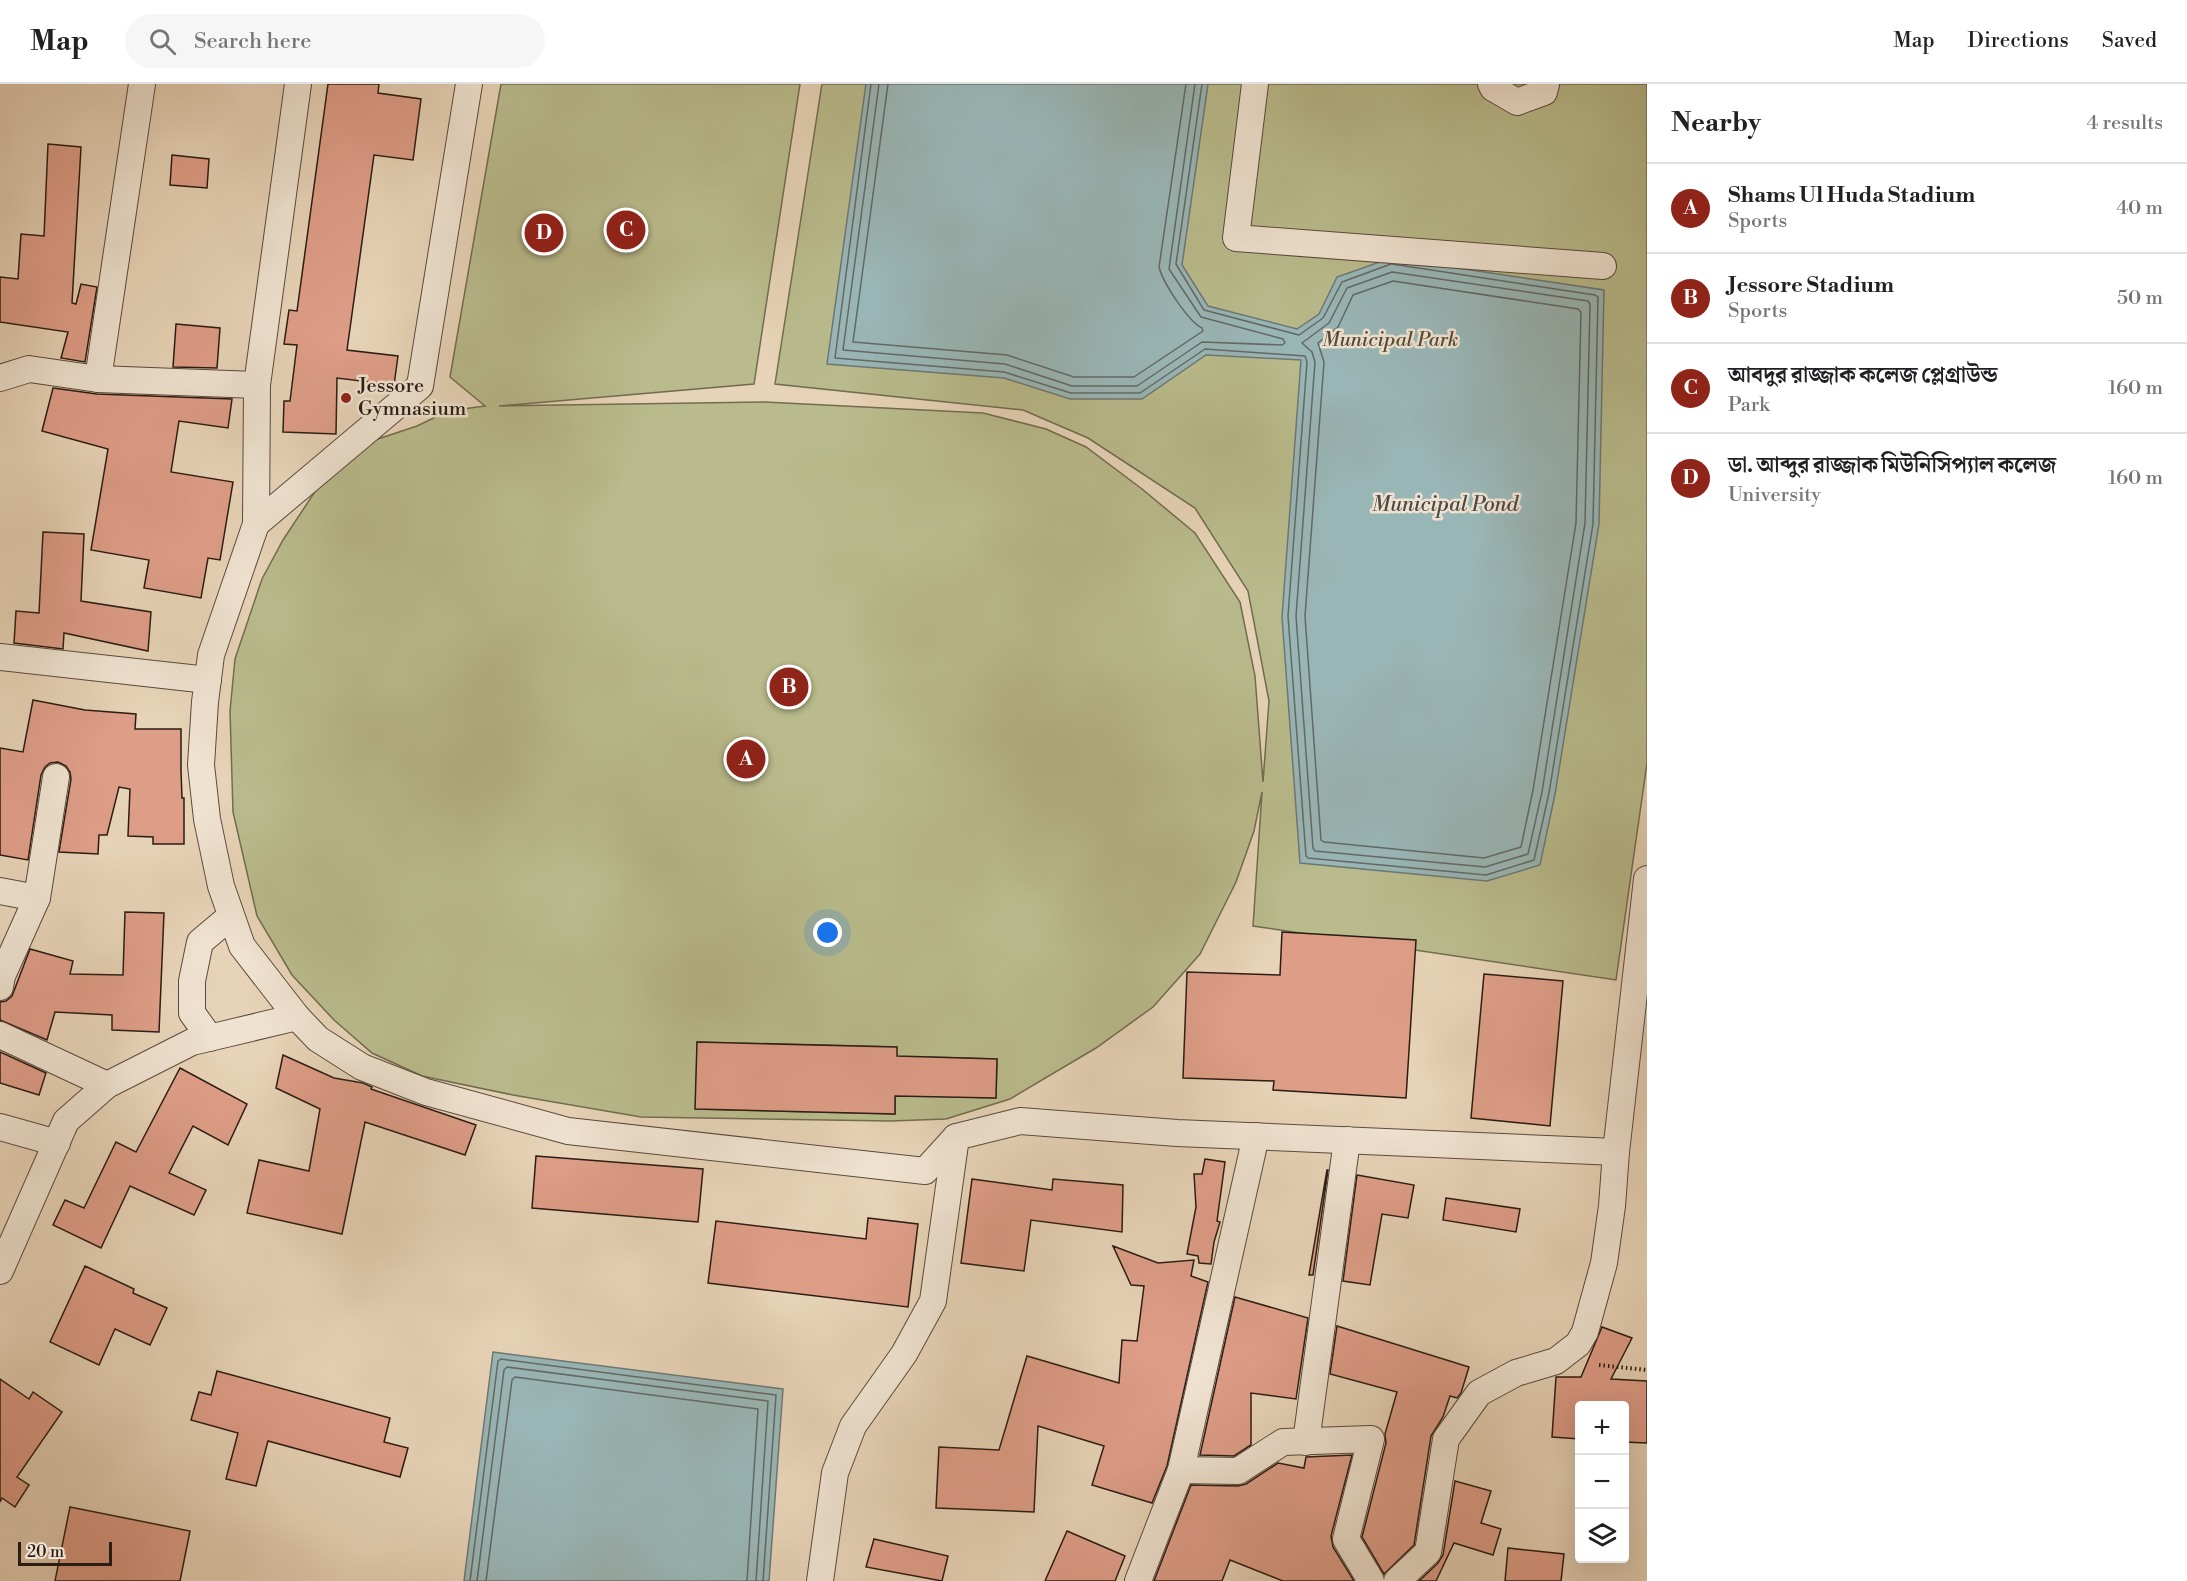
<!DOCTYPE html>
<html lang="en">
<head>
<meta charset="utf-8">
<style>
  body { margin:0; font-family:"Libre Bodoni","Noto Serif Bengali",serif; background:#f6f6f6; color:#202124 }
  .controls { position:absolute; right:18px; bottom:18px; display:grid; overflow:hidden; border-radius:6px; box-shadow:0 6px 24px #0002 }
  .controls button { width:54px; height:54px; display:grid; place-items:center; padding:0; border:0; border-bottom:2px solid #e0e0e0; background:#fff; color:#202124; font:30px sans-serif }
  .scale { position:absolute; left:18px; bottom:15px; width:94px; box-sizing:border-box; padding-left:6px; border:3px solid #2b1c14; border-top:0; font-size:16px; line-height:21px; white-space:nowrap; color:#2b1c14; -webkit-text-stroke:4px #efe2d0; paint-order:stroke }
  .you { position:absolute; left:828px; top:849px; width:21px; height:21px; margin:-15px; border:4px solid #fff; border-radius:50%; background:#1a73e8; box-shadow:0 0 0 9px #1a73e833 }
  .badge { display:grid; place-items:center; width:39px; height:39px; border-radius:50%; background:#8f2418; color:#fff; font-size:20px; font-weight:700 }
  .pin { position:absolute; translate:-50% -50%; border:3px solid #fff; box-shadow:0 2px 6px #0006 }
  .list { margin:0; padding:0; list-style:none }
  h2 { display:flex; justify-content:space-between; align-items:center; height:78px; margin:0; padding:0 24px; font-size:26px }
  h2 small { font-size:20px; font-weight:400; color:#757577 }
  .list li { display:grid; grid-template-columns:39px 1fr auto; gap:18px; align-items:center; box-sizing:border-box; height:90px; padding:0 24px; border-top:2px solid #e0e0e0 }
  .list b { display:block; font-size:22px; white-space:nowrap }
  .list p { margin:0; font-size:20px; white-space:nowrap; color:#757577 }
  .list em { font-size:20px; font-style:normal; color:#757577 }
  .icon { flex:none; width:33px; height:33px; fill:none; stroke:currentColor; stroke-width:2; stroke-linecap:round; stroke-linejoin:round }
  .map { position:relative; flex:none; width:1647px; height:1497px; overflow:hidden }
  header { display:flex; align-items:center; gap:36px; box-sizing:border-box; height:84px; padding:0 30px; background:#fff; border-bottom:2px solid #e0e0e0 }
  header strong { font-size:28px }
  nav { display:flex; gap:33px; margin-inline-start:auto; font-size:21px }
  .search { width:420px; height:54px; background:#f6f6f6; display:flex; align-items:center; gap:15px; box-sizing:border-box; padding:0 21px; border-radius:33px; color:#757577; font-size:22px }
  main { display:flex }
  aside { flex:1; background:#fff }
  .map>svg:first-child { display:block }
  .green { fill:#b9bb8c; stroke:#726c50; stroke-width:1.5; fill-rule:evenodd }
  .water { fill:#99b6b6; stroke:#6d7875; stroke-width:1.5 }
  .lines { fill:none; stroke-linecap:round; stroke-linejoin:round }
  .shore { stroke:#626965; stroke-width:1.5 }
  .building { fill:#de9d87; stroke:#2b1c14; stroke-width:1.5 }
  .minor-casing { stroke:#5a4a3d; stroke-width:28 }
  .path { stroke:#2b1c14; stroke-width:4; stroke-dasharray:1.5 3; stroke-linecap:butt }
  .minor { stroke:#efe2d0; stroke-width:26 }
  .poi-dot { fill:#8f2418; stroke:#efe2d0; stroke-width:2 }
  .labels { text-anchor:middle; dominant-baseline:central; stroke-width:5; stroke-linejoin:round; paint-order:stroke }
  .park-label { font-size:20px; font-style:italic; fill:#564c38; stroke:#efe2d0 }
  .poi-label { font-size:20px; fill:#2b1c14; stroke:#efe2d0; text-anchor:start }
  .water-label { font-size:21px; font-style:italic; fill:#4c4a45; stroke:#efe2d0 }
</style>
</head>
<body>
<header>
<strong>Map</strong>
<div class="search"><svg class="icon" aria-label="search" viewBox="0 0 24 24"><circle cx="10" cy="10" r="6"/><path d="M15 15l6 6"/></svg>Search here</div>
<nav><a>Map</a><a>Directions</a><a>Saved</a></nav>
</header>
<main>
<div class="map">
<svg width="1647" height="1497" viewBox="0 0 1647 1497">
  <rect width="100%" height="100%" fill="#e7d3b7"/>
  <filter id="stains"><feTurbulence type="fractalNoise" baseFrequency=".00333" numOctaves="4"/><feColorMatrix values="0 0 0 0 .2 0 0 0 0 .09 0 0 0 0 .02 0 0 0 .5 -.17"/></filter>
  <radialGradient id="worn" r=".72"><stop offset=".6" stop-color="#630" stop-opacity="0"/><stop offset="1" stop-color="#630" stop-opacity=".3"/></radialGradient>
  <!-- green -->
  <path class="green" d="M 501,0 L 800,0 L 754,300 L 499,322 L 765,318 L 983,329 L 1046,345 L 1086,363 L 1142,405 L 1195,449 L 1240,518 L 1255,592 L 1263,698 L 1269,617 L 1248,507 L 1195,424 L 1088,354 L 1023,326 L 775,300 L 822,0 L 1647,0 L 1647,679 L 1616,896 L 1253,842 L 1262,708 L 1254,747 L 1236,798 L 1200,870 L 1153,923 L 1096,964 L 1010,1015 L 946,1035 L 891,1037 L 641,1033 L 513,1011 L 422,992 L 372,969 L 334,936 L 292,891 L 257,832 L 233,728 L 230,627 L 235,575 L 262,495 L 283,456 L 320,400 L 360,361 L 417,342 L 448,327 L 485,322 L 450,293 ZM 697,958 L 896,963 L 895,1030 L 696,1025 ZM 927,973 L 997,975 L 996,1014 L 926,1012 Z"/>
  <!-- water -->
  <g class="water">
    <path d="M 866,0 L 1208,0 L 1182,181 L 1208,222 L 1297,245 L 1319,230 L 1337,193 L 1391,174 L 1604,206 L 1599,440 L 1555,710 L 1540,781 L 1487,797 L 1300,779 L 1282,533 L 1301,276 L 1206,271 L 1142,315 L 1070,315 L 1004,294 L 827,280 Z"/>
    <path d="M 493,1268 L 783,1305 L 769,1497 L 464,1497 Z"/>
  </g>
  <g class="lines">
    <!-- shore -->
    <g class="shore">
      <path d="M 871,0 L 835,274 L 1004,288 L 1071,309 L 1140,309 L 1205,265 L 1305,272 L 1307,278 L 1288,532 L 1306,772 L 1308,774 L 1486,791 L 1534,776 L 1549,709 L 1593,440 L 1598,213 L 1595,211 L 1392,180"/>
      <path d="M 879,0 L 843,266 L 1005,280 L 1072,302 L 1137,302 L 1202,258 L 1282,261 L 1285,259 L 1283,255 L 1201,233 L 1169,185 L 1195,0"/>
      <path d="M 888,0 L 853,258 L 1007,271 L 1074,293 L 1134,293 L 1203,247 L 1202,244 C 1188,237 1163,199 1159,183 L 1186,0"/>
      <path d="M 1202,0 L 1176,180 L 1204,226 L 1299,251 L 1323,234 L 1342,198 L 1391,180"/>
      <path d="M 1392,188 L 1588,217 L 1590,220 L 1585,439 L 1542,708 L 1528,770 L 1485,783 L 1315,767 L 1313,764 L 1296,532 L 1315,278 L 1312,268 L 1302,259 L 1329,239 L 1347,204 Z"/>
      <path d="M 1393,197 L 1578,225 L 1581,228 L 1576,439 L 1533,706 L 1521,763 L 1484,774 L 1324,758 L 1321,756 L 1305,532 L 1324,278 L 1318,259 L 1338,243 L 1353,211 Z"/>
      <path d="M 470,1497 L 498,1277 L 501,1275 L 776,1311 L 763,1497"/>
      <path d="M 477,1497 L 504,1286 L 507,1283 L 768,1317 L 756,1497"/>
      <path d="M 486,1497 L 512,1296 L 515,1293 L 758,1325 L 747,1497"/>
    </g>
  </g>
  <!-- building -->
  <g class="building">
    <path d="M 328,0 L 379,0 L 378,9 L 421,15 L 413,76 L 374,71 L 347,266 L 398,272 L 394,301 L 337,294 L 336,350 L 283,348 L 284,317 L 290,317 L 297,261 L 284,260 L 289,226 L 297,227 Z"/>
    <path d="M 48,60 L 81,63 L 72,219 L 76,220 L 81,200 L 97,203 L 85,278 L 61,274 L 68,248 L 0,238 L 0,193 L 18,195 L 21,150 L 44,152 Z"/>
    <path d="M 172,71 L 209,75 L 207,104 L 170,101 Z"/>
    <path d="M 176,240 L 220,244 L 217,284 L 173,283 Z"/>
    <path d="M 53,304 L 97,310 L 232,315 L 228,344 L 179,337 L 171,388 L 233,398 L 220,476 L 208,474 L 201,514 L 144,504 L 149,476 L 91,466 L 108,365 L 42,347 Z"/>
    <path d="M 43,448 L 84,450 L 81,517 L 151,528 L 148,567 L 64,549 L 63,565 L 14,559 L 16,527 L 39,529 Z"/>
    <path d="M 33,616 L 85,626 L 136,630 L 135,645 L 181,645 L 181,687 L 182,714 L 184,714 L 184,760 L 153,760 L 153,753 L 128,752 L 130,705 L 119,703 L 107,751 L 99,751 L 98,770 L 59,768 L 71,695 L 70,688 L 66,682 L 58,678 L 50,679 L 45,683 L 41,691 L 28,776 L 0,771 L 0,664 L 23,668 Z"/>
    <path d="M 125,828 L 164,829 L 159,948 L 112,946 L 112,931 L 55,928 L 47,956 L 0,936 L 0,918 L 6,917 L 12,912 L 30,865 L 73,877 L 70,890 L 123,891 Z"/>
    <path d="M 1282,848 L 1416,856 L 1406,1014 L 1273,1006 L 1274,997 L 1183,994 L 1187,888 L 1280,891 Z"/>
    <path d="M 1484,890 L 1563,897 L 1550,1042 L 1471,1034 Z"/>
    <path d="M 697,958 L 897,963 L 897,972 L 997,975 L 996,1014 L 895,1012 L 895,1030 L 695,1025 Z"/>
    <path d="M 0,968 L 46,989 L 39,1011 L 0,999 Z"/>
    <path d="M 283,971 L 334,994 L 363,999 L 372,1003 L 371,1005 L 476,1041 L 465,1071 L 365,1038 L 342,1150 L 247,1129 L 259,1076 L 309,1087 L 320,1025 L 276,1004 Z"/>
    <path d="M 180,984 L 247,1020 L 228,1061 L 193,1042 L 169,1089 L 206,1106 L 194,1131 L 130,1102 L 101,1164 L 53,1141 L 65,1116 L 84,1124 L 116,1058 L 136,1068 Z"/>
    <path d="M 536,1072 L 703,1085 L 698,1138 L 532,1124 Z"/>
    <path d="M 1205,1075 L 1225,1078 L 1217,1137 L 1220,1138 L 1214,1158 L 1211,1180 L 1199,1179 L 1198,1172 L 1187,1170 L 1196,1123 L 1194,1090 L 1202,1090 Z"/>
    <path d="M 1327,1086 L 1328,1086 L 1313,1191 L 1309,1191 Z"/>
    <path d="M 1357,1091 L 1414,1101 L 1408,1134 L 1382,1130 L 1370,1201 L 1343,1197 Z"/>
    <path d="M 972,1095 L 1052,1106 L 1053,1095 L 1123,1101 L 1122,1148 L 1031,1136 L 1024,1187 L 961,1179 Z"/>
    <path d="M 1446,1114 L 1520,1125 L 1516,1148 L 1443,1136 Z"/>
    <path d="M 868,1134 L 918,1140 L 908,1223 L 708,1199 L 716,1137 L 866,1155 Z"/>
    <path d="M 1113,1162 L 1158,1179 L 1194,1176 L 1191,1192 L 1208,1198 L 1167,1382 L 1152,1419 L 1092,1401 L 1104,1362 L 1038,1342 L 1034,1428 L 936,1424 L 939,1363 L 999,1366 L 1027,1272 L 1119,1299 L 1122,1256 L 1137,1257 L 1144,1202 L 1131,1201 Z"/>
    <path d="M 85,1182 L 134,1205 L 133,1209 L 167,1224 L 150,1261 L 115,1245 L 99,1281 L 50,1258 Z"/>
    <path d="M 1235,1213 L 1308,1234 L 1296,1315 L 1251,1309 L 1251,1361 L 1234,1372 L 1200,1371 Z"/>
    <path d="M 1337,1242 L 1469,1283 L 1461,1309 L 1457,1314 L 1450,1312 L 1443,1333 L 1431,1352 L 1414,1461 L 1384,1490 L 1362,1453 L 1386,1359 L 1385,1350 L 1397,1308 L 1330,1290 Z"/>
    <path d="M 1602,1243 L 1632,1254 L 1611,1295 L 1647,1297 L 1647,1359 L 1624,1358 L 1624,1322 L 1580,1322 L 1580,1355 L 1552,1353 L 1556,1293 L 1581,1293 Z"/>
    <path d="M 217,1287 L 390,1334 L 384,1358 L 408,1364 L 400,1393 L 268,1357 L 256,1402 L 226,1395 L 238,1349 L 191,1336 L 199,1308 L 211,1311 Z"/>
    <path d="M 0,1295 L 29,1315 L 33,1308 L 62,1328 L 17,1393 L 29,1401 L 15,1423 L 2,1414 L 0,1418 Z"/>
    <path d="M 1352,1371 L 1331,1452 L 1333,1463 L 1354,1497 L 1283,1497 L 1230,1476 L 1222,1497 L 1154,1497 L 1191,1401 L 1238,1402 L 1246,1400 L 1278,1379 L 1304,1384 L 1306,1373 Z"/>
    <path d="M 1455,1397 L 1491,1407 L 1481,1439 L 1501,1445 L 1493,1471 L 1454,1459 L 1436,1497 L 1419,1497 L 1438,1479 L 1443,1471 Z"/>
    <path d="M 70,1423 L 190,1447 L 180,1497 L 55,1497 Z"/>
    <path d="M 1067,1447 L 1125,1472 L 1115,1497 L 1045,1497 Z"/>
    <path d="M 874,1455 L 948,1472 L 942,1497 L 866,1483 Z"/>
    <path d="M 1508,1464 L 1564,1470 L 1561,1497 L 1505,1497 Z"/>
  </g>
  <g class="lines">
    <!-- minor casing -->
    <g class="minor-casing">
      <g id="minor">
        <path d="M 298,0 L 257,301 L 256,440 L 211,571 L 205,618 L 201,681 L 207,735 L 221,802 L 242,862 L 297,933 L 318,955 L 362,983 L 426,1008 L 568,1047 L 925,1087 L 956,1053 L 1020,1037 L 1177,1049 L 1616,1068 L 1647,795"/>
        <path d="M 1255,0 L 1236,154 L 1603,182"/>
        <path d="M 1491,0 L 1493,4 L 1517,18 L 1544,8 L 1546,0"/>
        <path d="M 0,294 L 29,285 L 98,295 L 257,301"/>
        <path d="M 98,295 L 142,0"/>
        <path d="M 256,440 L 420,302 L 469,0"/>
        <path d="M 0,573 L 208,596"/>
        <path d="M 0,807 L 37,814"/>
        <path d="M 0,903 L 2,892 L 37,814 L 56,693"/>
        <path d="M 0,951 L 107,1001"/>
        <path d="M 210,954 L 192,929 L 192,897 L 200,858 L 231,832"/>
        <path d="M 0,1043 L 57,1059"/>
        <path d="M 0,1187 L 66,1037 L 107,1001 L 192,958 L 297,933"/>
        <path d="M 1306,1358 L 1347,1056"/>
        <path d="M 1181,1386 L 1238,1387 L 1283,1358 L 1371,1355 L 1346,1455 L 1371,1497"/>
        <path d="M 820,1497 L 835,1389 L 853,1342 L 904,1270 L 933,1217 L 956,1053"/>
        <path d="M 1138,1497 L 1181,1386 L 1256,1052"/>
        <path d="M 1397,1497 L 1428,1468 L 1446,1355 L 1479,1309 L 1516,1289 L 1556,1277 L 1578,1260 L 1585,1248 L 1604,1179 L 1612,1122 L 1616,1068"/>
      </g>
    </g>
    <!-- path -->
    <path class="path" d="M 1599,1281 L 1647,1286"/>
    <!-- minor -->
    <use href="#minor" class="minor"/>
  </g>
  <!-- markers -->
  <circle class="poi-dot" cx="346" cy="314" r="6"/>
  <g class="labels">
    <!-- park labels -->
    <g class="park-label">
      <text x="1390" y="256">Municipal Park</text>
    </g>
    <!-- poi labels -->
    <g class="poi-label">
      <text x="358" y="302">Jessore<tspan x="358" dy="23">Gymnasium</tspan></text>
    </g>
    <!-- water labels -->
    <g class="water-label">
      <text x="1445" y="421">Municipal Pond</text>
    </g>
  </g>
  <rect width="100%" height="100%" filter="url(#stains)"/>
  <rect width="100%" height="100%" fill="url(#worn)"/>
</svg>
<div class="controls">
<button>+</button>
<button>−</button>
<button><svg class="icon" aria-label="layers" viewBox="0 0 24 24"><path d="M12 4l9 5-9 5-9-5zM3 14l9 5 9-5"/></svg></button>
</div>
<div class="scale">20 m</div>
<div class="you"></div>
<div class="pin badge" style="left:746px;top:675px">A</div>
<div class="pin badge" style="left:789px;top:603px">B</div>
<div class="pin badge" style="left:626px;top:146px">C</div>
<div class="pin badge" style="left:544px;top:149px">D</div>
</div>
<aside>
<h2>Nearby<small>4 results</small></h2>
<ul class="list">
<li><span class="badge">A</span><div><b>Shams Ul Huda Stadium</b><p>Sports</p></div><em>40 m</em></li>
<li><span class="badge">B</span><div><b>Jessore Stadium</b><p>Sports</p></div><em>50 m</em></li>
<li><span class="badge">C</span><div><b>আবদুর রাজ্জাক কলেজ প্লেগ্রাউন্ড</b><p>Park</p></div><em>160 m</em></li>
<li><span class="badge">D</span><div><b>ডা. আব্দুর রাজ্জাক মিউনিসিপ্যাল কলেজ</b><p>University</p></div><em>160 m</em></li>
</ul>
</aside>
</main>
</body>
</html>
